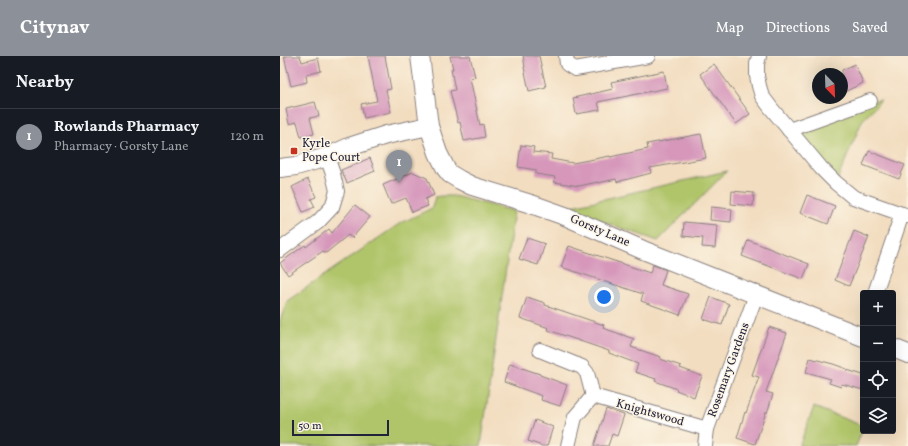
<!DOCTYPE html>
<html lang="en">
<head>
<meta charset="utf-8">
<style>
  body { margin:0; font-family:Vollkorn,serif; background:#242831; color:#f1f3f6 }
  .controls { position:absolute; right:12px; bottom:12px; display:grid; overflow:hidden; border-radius:4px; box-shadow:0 4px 16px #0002 }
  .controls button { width:36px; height:36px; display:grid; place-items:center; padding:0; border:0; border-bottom:1px solid #363941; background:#171b24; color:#f1f3f6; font:20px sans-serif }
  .compass { position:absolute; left:532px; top:12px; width:36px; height:36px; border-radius:50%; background:#171b24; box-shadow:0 4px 16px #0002; rotate:157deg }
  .scale { position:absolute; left:12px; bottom:10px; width:97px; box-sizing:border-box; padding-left:4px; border:2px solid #22223b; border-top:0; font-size:11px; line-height:14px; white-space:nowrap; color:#22223b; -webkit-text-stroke:3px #fcf5e5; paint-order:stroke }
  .you { position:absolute; left:324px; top:241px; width:14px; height:14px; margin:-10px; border:3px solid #fff; border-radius:50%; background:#1a73e8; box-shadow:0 0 0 6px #1a73e833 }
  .badge { display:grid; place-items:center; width:26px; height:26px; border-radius:50%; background:#8c9099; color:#fff; font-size:13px; font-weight:700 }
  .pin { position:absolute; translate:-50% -33px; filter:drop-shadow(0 1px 2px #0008) }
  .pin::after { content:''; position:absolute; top:21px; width:14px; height:12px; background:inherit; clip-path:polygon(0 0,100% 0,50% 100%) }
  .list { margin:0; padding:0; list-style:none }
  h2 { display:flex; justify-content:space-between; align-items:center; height:52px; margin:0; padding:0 16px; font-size:17px }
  h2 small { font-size:13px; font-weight:400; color:#9ea1a6 }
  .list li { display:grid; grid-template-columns:26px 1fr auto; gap:12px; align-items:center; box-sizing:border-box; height:56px; padding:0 16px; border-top:1px solid #363941 }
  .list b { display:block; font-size:15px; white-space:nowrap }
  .list p { margin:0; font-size:13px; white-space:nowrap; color:#9ea1a6 }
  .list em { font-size:13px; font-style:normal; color:#9ea1a6 }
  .icon { flex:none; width:22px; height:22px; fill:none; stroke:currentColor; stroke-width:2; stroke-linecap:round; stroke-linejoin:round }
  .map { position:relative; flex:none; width:628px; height:390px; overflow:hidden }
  header { display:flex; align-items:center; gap:24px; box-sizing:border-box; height:56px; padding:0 20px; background:#8c9099; color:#fff }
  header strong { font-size:19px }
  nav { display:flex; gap:22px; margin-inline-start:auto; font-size:14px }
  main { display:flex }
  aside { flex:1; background:#171b24 }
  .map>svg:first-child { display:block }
  .green { fill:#b0c56a; stroke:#697452 }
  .building { fill:#d697bb }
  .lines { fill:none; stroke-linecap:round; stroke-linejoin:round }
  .minor-casing { stroke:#8a807e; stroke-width:16 }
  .tertiary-casing { stroke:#8a807e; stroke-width:20 }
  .minor { stroke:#fff; stroke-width:14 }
  .tertiary { stroke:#fff; stroke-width:18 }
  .poi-dot { fill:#c8321e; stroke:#fcf5e5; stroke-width:1.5 }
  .labels { text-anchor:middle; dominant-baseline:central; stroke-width:3; stroke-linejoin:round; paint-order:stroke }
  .poi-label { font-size:12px; fill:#22223b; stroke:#fcf5e5; text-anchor:start }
  .street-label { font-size:12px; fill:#22223b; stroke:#fcf5e5 }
</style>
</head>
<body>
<header>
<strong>Citynav</strong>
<nav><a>Map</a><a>Directions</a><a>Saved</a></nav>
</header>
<main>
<aside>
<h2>Nearby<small></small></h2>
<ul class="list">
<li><span class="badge">1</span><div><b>Rowlands Pharmacy</b><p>Pharmacy · Gorsty Lane</p></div><em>120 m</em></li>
</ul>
</aside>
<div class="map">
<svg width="628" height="390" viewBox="0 0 628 390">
  <rect width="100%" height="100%" fill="#fcf5e5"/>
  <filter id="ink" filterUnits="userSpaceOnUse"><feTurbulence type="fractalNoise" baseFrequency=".025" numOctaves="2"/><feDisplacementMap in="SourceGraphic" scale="8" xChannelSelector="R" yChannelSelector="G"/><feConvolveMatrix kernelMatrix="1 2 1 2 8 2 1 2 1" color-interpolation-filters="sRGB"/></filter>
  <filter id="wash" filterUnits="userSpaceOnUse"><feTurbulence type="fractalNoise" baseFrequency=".012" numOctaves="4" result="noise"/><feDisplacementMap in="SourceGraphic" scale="16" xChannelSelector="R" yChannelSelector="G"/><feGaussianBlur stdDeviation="0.9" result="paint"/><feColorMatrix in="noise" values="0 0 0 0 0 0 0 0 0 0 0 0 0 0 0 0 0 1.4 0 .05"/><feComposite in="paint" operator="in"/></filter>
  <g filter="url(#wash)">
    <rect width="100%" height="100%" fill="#f2ddc0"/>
    <!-- green -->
    <g class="green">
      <path d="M 601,44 L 582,65 L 556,127 L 509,74 L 590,45 Z"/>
      <path d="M 447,115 L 378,185 L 284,152 Z"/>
      <path d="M 161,140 L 174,140 L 234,155 L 201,390 L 0,390 L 0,265 L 7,245 L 119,168 L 152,152 L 155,141 Z"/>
      <path d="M 534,351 L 583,370 L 583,373 L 576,390 L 519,390 Z"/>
    </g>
    <g id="blocks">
      <!-- building -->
      <g class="building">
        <path d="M 4,0 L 20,0 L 22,6 L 38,2 L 41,15 L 26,19 L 27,26 L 11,30 Z"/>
        <path d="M 88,0 L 105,0 L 111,33 L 106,34 L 111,56 L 84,62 L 81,48 L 97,45 Z"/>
        <path d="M 170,0 L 190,0 L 195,21 L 190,22 L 200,69 L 203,68 L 205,81 L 184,85 L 180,66 L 178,67 L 170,35 L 175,34 L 171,13 L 173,13 Z"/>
        <path d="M 243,0 L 259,0 L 266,31 L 249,35 L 244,11 L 245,11 Z"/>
        <path d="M 434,8 L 470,58 L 456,68 L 420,18 Z"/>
        <path d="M 575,8 L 583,27 L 562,37 L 562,14 Z"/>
        <path d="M 384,15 L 387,32 L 318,46 L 320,54 L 296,58 L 293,42 L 333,33 L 331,26 Z"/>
        <path d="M 35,46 L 39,60 L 30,62 L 34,78 L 21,81 L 17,66 L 9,68 L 6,53 Z"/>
        <path d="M 421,78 L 426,102 L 370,112 L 371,117 L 337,126 L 336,123 L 318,127 L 318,126 L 299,130 L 274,126 L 275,121 L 256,118 L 256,114 L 238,111 L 241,89 L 254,91 L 253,96 L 272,98 L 271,103 L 293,107 L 330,100 L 330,101 L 368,93 L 367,88 Z"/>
        <path d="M 589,95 L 625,109 L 619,123 L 583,109 Z"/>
        <path d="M 90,102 L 95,115 L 67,127 L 61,114 Z"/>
        <path d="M 133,116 L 147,122 L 154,139 L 145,143 L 148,150 L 132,156 L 126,142 L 111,148 L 103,129 Z"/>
        <path d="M 28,123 L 36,141 L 31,143 L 35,151 L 23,156 L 12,131 Z"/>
        <path d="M 452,135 L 474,137 L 473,150 L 451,148 Z"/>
        <path d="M 527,139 L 555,150 L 548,168 L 520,157 Z"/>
        <path d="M 75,149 L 90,161 L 72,182 L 68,179 L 46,197 L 43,195 L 8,219 L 0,207 L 25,189 L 26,191 L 49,173 L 52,177 Z"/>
        <path d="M 431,151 L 452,153 L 451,166 L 430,164 Z"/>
        <path d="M 404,166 L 437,169 L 435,192 L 422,191 L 423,182 L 403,180 Z"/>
        <path d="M 574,175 L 589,181 L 569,230 L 555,224 Z"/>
        <path d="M 247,182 L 265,188 L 258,209 L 239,203 Z"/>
        <path d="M 468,184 L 529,208 L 523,223 L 462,200 Z"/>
        <path d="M 289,190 L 370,217 L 373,209 L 386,214 L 381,229 L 408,238 L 400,259 L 361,245 L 363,238 L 281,211 Z"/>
        <path d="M 247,241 L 265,247 L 265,249 L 324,269 L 323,272 L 354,283 L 351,291 L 381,301 L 380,303 L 401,310 L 400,312 L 422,320 L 414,341 L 396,334 L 397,333 L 375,325 L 376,323 L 355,316 L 358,308 L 329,297 L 329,295 L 268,274 L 269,272 L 240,262 Z"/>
        <path d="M 431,241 L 449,248 L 442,269 L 423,263 Z"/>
        <path d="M 489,271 L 507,277 L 486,336 L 493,338 L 487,357 L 486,356 L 475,388 L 457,382 L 465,356 L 466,357 L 479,321 L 472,319 Z"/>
        <path d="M 530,302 L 553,308 L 567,313 L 567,314 L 583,319 L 583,334 L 562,328 L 561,331 L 549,327 L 551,323 L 526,316 Z"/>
        <path d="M 230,308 L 260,318 L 260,319 L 287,329 L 280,350 L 261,344 L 262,340 L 224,326 Z"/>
        <path d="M 326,353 L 344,359 L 337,380 L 332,378 L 328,390 L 314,390 Z"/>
        <path d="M 255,364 L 273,371 L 267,390 L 262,390 L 248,385 Z"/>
      </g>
    </g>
  </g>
  <g filter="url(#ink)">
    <use href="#blocks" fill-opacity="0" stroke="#8a807e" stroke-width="1"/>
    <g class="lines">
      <!-- minor casing -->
      <g class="minor-casing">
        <g id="minor">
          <path d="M 286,0 L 287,8 L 295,13 L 368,0"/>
          <path d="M 479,0 L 477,8 L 477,20 L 479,30 L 482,40 L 491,52 L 541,112 L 556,127 L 573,141 L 622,158"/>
          <path d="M 509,74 L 590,45"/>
          <path d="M 0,194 L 38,166 L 52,151 L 57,135 L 53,118 L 47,101"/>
          <path d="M 595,237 L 622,158 L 628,160"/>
          <path d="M 260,294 L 302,311 L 307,317 L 313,340"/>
          <path d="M 288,390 L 295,361 L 313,340 L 427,373"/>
          <path d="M 425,390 L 427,373 L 476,239"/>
        </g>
      </g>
      <!-- tertiary casing -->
      <g class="tertiary-casing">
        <g id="tertiary">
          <path d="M 140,0 L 149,70 L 158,97 L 166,113 L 170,118 L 180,124 L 192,130 L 251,148 L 285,160 L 363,194 L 583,281"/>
          <path d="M 0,112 L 16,110 L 47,101 L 69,91 L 106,79 L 149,70"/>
          <path d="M 613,292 L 628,298"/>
        </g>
      </g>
      <!-- minor -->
      <use href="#minor" class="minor"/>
      <!-- tertiary -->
      <use href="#tertiary" class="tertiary"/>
    </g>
  </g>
  <!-- markers -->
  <rect class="poi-dot" x="10" y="91" width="8" height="8" rx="2"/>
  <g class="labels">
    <!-- poi labels -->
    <g class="poi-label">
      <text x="22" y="88">Kyrle<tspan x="22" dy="14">Pope Court</tspan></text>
    </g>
    <!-- street labels -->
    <g class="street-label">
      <text transform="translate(320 175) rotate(23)">Gorsty Lane</text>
      <text transform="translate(449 314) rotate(-70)">Rosemary Gardens</text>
      <text transform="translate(370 357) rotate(16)">Knightswood</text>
    </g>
  </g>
</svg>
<div class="controls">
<button>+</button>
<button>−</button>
<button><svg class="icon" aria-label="locate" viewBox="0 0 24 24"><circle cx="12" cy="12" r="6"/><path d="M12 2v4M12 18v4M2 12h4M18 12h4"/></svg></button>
<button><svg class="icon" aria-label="layers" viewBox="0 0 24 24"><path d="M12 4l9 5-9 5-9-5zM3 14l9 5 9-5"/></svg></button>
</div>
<svg class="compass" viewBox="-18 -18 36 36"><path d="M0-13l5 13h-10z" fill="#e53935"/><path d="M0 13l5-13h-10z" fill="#9ea1a6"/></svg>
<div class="scale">50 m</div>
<div class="you"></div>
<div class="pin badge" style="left:119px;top:127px">1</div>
</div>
</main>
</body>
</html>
